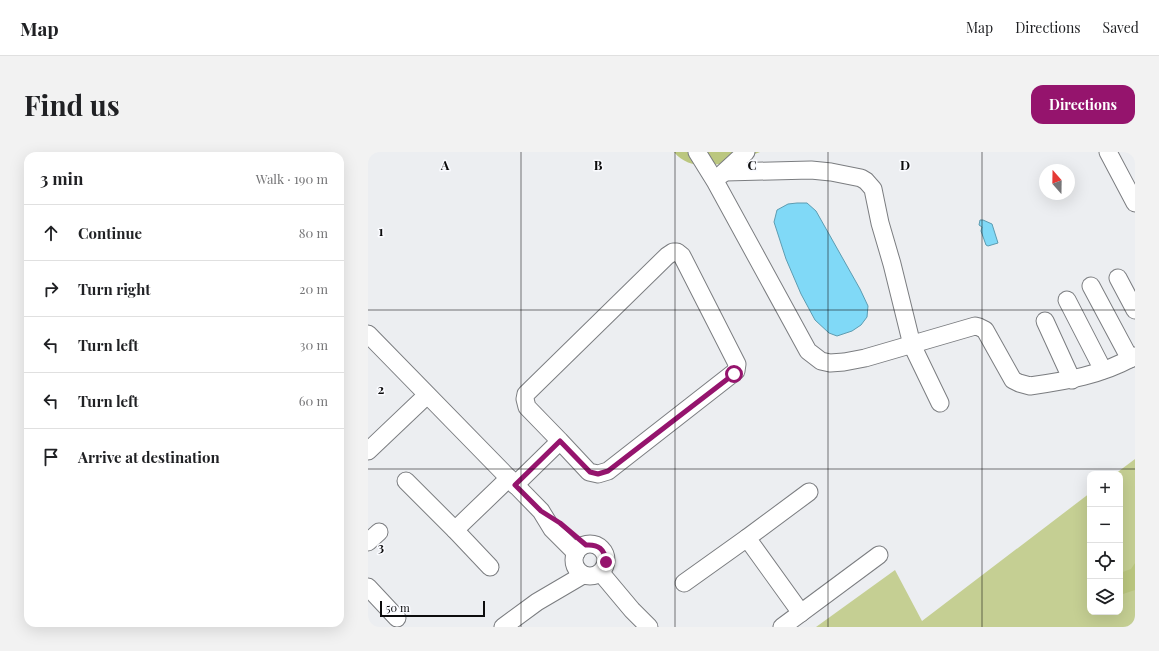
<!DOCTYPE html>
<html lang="en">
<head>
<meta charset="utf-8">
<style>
  body { margin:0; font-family:"Playfair Display",serif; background:#f2f2f2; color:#202124 }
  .controls { position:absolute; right:12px; bottom:12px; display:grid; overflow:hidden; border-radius:8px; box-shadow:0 4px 16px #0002 }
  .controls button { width:36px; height:36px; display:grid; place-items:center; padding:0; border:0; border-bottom:1px solid #e0e0e0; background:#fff; color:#202124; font:20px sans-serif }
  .compass { position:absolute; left:671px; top:12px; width:36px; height:36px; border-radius:50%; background:#fff; box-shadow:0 4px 16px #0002; rotate:340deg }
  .scale { position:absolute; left:12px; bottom:10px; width:105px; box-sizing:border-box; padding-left:4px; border:2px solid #0c0c0d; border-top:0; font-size:11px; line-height:14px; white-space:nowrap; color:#0c0c0d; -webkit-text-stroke:3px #fafbff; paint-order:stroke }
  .stop { position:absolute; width:12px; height:12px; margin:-9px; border:3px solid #95146d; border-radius:50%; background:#fff }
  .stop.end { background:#95146d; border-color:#fff; box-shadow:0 1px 4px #0008 }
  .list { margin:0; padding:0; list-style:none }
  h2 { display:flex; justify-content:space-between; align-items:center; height:52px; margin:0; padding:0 16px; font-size:17px }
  h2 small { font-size:13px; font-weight:400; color:#757577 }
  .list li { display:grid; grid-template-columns:26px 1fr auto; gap:12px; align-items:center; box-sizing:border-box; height:56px; padding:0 16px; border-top:1px solid #e0e0e0 }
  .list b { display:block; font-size:15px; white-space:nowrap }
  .list em { font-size:13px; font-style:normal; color:#757577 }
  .icon { flex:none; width:22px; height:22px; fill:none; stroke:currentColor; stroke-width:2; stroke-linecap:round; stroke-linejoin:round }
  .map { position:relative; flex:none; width:767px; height:475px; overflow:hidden; border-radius:12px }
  header { display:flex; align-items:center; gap:24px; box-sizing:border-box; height:56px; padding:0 20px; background:#fff; border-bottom:1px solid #e0e0e0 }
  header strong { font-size:19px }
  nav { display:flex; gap:22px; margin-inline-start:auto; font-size:14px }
  .intro { display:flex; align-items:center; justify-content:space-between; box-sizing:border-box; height:96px; padding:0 24px }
  h1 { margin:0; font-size:28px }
  .button { padding:10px 18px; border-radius:12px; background:#95146d; color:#fff; font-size:14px; font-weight:700 }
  main { display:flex; gap:24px; padding:0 24px }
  aside { flex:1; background:#fff; border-radius:12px; box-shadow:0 4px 16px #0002 }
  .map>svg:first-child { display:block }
  .green { fill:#c5cf93 }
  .forest { fill:#bbc77f }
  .water { fill:#80d9f7; stroke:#5d9cb1 }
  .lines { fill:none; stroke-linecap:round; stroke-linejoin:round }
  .minor-casing { stroke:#7b7d80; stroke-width:19 }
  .minor { stroke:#fff; stroke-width:17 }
  .route { stroke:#95146d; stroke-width:5 }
  .grid { fill:none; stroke:#0c0c0d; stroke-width:1; stroke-opacity:0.55 }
  .grid-label { font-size:13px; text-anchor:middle; font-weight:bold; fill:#0c0c0d; stroke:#fafbff; stroke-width:3; stroke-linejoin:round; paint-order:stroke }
</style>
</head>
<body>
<header>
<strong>Map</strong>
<nav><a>Map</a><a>Directions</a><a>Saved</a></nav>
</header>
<div class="intro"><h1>Find us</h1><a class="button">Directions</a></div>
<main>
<aside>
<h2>3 min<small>Walk · 190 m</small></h2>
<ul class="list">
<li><svg class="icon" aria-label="ahead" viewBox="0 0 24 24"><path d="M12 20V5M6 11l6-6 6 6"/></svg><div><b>Continue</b></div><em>80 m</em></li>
<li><svg class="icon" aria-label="right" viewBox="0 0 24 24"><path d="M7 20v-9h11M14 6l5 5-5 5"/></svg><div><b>Turn right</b></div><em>20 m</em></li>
<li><svg class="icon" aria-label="left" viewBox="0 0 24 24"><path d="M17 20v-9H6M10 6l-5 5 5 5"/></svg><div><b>Turn left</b></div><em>30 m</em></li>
<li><svg class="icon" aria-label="left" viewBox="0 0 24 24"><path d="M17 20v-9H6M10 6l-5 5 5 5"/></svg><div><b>Turn left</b></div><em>60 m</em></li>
<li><svg class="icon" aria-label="arrive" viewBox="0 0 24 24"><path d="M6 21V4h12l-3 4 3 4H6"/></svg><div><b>Arrive at destination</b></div></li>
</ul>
</aside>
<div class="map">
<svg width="767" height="475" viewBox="0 0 767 475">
  <rect width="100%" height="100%" fill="#eceef1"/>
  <!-- green -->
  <path class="green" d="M 767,307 L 767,475 L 448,475 L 527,418 L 554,469 L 722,341 L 722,460 L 752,460 L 752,322 L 747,322 Z"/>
  <!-- forest -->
  <g class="forest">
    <path d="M 306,0 L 392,0 C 367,9 326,25 306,0 Z"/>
    <path d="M 767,411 L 767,438 L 752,443 L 752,421 L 763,417 Z"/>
  </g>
  <!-- water -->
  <g class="water">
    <path d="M 429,51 L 439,51 L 448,59 L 492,137 L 500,154 L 499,165 L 493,173 L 484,179 L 469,184 L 461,181 L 447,168 L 433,142 L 418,107 L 406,70 L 409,58 L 420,52 Z"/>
    <path d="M 612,68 L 615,68 L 624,72 L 630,91 L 620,94 L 618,93 L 613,79 L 614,75 L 611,73 Z"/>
  </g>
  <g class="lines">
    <!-- minor casing -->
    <g class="minor-casing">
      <g id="minor">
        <path d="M 329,0 L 347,29 L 440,199 L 453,209 L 462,211 L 476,210 L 497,206 L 607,174 L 611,175 L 617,178 L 645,228 L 651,231 L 662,234 C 697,229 735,223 767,204"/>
        <path d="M 740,0 L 767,51"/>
        <path d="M 357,20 L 443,18 L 463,20 L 493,26 L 498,29 L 505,37 L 512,71 L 524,112 L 544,193 L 572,251"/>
        <path d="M 353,23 L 378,0"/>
        <path d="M 750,126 L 767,158"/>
        <path d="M 723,134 L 762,207"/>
        <path d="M 699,148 L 735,218"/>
        <path d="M 677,169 L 704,228"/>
        <path d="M 0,182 L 173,359 L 184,377 L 208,401"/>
        <path d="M 0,299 L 59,243"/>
        <path d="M 38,329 L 87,378 L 141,326"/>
        <path d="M 147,333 L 192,289 L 221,320 L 230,322 L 240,319 L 368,219 L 369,212 L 314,104 L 309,100 L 305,100 L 299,104 L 158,242 L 157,247 L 159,255 L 192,289"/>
        <path d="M 87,378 L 122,415"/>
        <path d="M 0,390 L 11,380"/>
        <circle cx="222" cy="408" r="16"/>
        <path d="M 233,421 L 264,458 L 281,475"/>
        <path d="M 316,431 L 379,386"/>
        <path d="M 0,435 L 29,466"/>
        <path d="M 433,461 L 379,386 L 441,340"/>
        <path d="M 135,475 L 169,450 L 215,423"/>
        <path d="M 414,475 L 511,403"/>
      </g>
    </g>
    <!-- minor -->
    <use href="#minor" class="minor"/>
  </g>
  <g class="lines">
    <!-- route -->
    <path class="route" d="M 238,410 C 237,397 230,392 218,393 L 192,371 L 173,359 L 147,333 L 192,289 L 222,320 L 230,322 L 240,319 L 366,222"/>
  </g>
  <!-- grid -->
  <path class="grid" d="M 153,0 L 153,475M 307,0 L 307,475M 460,0 L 460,475M 614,0 L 614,475M 0,158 L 767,158M 0,317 L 767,317"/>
  <g class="grid-label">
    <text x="77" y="18">A</text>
    <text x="230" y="18">B</text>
    <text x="384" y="18">C</text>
    <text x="537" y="18">D</text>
    <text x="13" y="84">1</text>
    <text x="13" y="242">2</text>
    <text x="13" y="400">3</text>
  </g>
</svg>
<div class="controls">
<button>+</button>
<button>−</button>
<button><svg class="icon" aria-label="locate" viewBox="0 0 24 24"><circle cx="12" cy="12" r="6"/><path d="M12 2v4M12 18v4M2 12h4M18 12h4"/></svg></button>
<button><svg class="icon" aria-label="layers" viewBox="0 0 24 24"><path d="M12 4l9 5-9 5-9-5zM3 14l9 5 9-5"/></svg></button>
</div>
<svg class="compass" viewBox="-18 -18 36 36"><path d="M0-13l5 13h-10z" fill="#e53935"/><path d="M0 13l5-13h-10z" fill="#757577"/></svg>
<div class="scale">50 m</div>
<div class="stop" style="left:366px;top:222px"></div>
<div class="stop end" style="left:238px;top:410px"></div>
</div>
</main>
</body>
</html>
